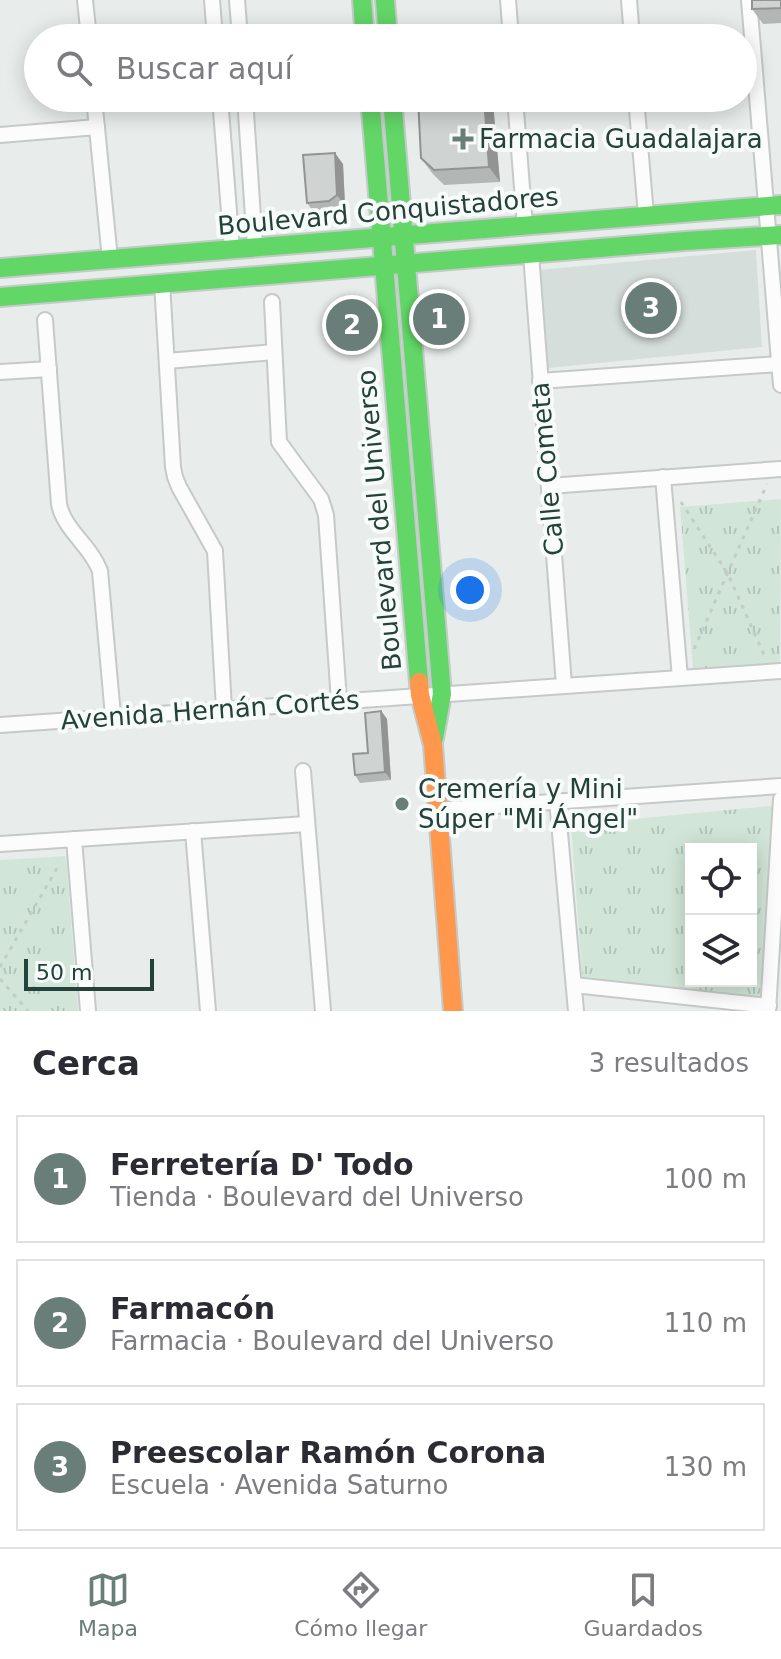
<!DOCTYPE html>
<html lang="es">
<head>
<meta charset="utf-8">
<style>
  body { margin:0; font-family:"DejaVu Sans",sans-serif; background:#f7f7f7; color:#2b2b33 }
  .controls { position:absolute; right:24px; bottom:24px; display:grid; overflow:hidden; border-radius:0px; box-shadow:0 4px 20px #0003 }
  .controls button { width:72px; height:72px; display:grid; place-items:center; padding:0; border:0; border-bottom:2px solid #e1e1e2; background:#fff; color:#2b2b33; font:40px sans-serif }
  .scale { position:absolute; left:24px; bottom:20px; width:130px; box-sizing:border-box; padding-left:8px; border:4px solid #24423a; border-top:0; font-size:22px; line-height:28px; white-space:nowrap; color:#24423a; -webkit-text-stroke:6px #f7fbf9; paint-order:stroke }
  .you { position:absolute; left:470px; top:590px; width:28px; height:28px; margin:-20px; border:6px solid #fff; border-radius:50%; background:#1a73e8; box-shadow:0 0 0 12px #1a73e833 }
  .badge { display:grid; place-items:center; width:52px; height:52px; border-radius:50%; background:#697e78; color:#fff; font-size:26px; font-weight:700 }
  .pin { position:absolute; translate:-50% -50%; border:4px solid #fff; box-shadow:0 2px 8px #0006 }
  .list { margin:0; padding:0; list-style:none }
  h2 { display:flex; justify-content:space-between; align-items:center; height:104px; margin:0; padding:0 32px; font-size:34px }
  h2 small { font-size:26px; font-weight:400; color:#7c7c81 }
  .list li { display:grid; grid-template-columns:52px 1fr auto; gap:24px; align-items:center; box-sizing:border-box; height:128px; margin:0 16px 16px; padding:0 16px; border:2px solid #e1e1e2; border-radius:0px }
  .list b { display:block; font-size:30px; white-space:nowrap }
  .list p { margin:0; font-size:26px; white-space:nowrap; color:#7c7c81 }
  .list em { font-size:26px; font-style:normal; color:#7c7c81 }
  .icon { flex:none; width:44px; height:44px; fill:none; stroke:currentColor; stroke-width:2; stroke-linecap:round; stroke-linejoin:round }
  .map { position:relative; flex:none; width:781px; height:1011px; overflow:hidden }
  .search { position:absolute; background:#fff; box-shadow:0 4px 20px #0003; left:24px; right:24px; top:24px; height:88px; display:flex; align-items:center; gap:20px; box-sizing:border-box; padding:0 28px; border-radius:44px; color:#7c7c81; font-size:30px }
  .sheet { height:536px; background:#fff }
  nav { display:flex; justify-content:space-around; align-items:center; box-sizing:border-box; height:112px; border-top:2px solid #e1e1e2; background:#fff; font-size:22px; color:#7c7c81 }
  nav a { display:grid; justify-items:center; gap:4px }
  nav .on { color:#697e78 }
  .map>svg:first-child { display:block }
  .built { fill:#d6dedb }
  .park { fill:url(#park-tufts); fill-rule:evenodd }
  .lines { fill:none; stroke-linecap:round; stroke-linejoin:round }
  .street-casing { stroke:#c5cac8; stroke-width:18 }
  .fast-casing { stroke:#c3cbc8; stroke-width:22 }
  .slow-casing { stroke:#c3cbc8; stroke-width:22 }
  .path { stroke:#c3ccca; stroke-width:3; stroke-dasharray:4 6; stroke-linecap:butt }
  .street { stroke:#fcfcfc; stroke-width:14 }
  .fast { stroke:#63d668; stroke-width:18 }
  .slow { stroke:#ff974d; stroke-width:18 }
  .wall { fill:#b2b6b5 }
  .shaded-wall { fill:#919493 }
  .building { fill:#cfd4d2; stroke:#919493; stroke-width:2 }
  .poi-dot { fill:#697e78; stroke:#f7fbf9; stroke-width:3 }
  .labels { text-anchor:middle; dominant-baseline:central; stroke-width:8; stroke-linejoin:round; paint-order:stroke }
  .poi-label { font-size:26px; fill:#24423a; stroke:#f7fbf9; text-anchor:start }
  .street-label { font-size:26px; fill:#24423a; stroke:#f7fbf9 }
</style>
</head>
<body>
<div class="map">
<svg width="781" height="1011" viewBox="0 0 781 1011">
  <defs>
    <pattern id="park-tufts" width="24" height="20" patternUnits="userSpaceOnUse" patternTransform="scale(2)"><rect width="24" height="20" fill="#d1e6d8"/><path d="M3 7l-1-3M5 7V3M7 7l1-3M15 17l-1-3M17 17v-4M19 17l1-3" fill="none" stroke="#b3c6ba"/></pattern>
  </defs>
  <rect width="100%" height="100%" fill="#e8edeb"/>
  <!-- built -->
  <path class="built" d="M 756,250 L 762,347 L 548,368 L 538,270 Z"/>
  <!-- park -->
  <g class="park">
    <path d="M 781,499 L 780,675 L 694,681 L 680,507 Z"/>
    <path d="M 780,805 L 761,1003 L 583,987 L 571,825 ZM 691,849 L 751,849 L 751,981 L 691,981 Z"/>
    <path d="M 66,856 L 78,1011 L 0,1011 L 0,860 Z"/>
  </g>
  <g class="lines">
    <!-- street casing -->
    <g class="street-casing">
      <g id="street">
        <path d="M 85,0 L 89,38"/>
        <path d="M 212,0 L 215,38"/>
        <path d="M 237,0 L 240,38"/>
        <path d="M 508,0 L 511,38"/>
        <path d="M 629,0 L 632,38"/>
        <path d="M 749,0 L 781,385"/>
        <path d="M 94,98 L 110,259"/>
        <path d="M 220,98 L 232,249"/>
        <path d="M 245,98 L 255,247"/>
        <path d="M 515,98 L 525,226"/>
        <path d="M 636,98 L 646,215"/>
        <path d="M 0,135 L 97,127"/>
        <path d="M 531,254 L 564,685"/>
        <path d="M 162,283 L 173,467 L 175,477 L 179,487 L 215,551 L 224,709"/>
        <path d="M 272,302 L 279,442 L 321,499 L 326,515 L 339,701"/>
        <path d="M 45,320 L 59,504 C 64,530 91,546 100,571 L 113,716"/>
        <path d="M 167,361 L 274,352"/>
        <path d="M 0,372 L 49,369"/>
        <path d="M 540,381 L 779,364"/>
        <path d="M 663,477 L 680,678"/>
        <path d="M 549,486 L 781,469"/>
        <path d="M 0,725 L 781,671"/>
        <path d="M 303,771 L 323,1011"/>
        <path d="M 557,800 L 576,1011"/>
        <path d="M 438,810 L 781,786"/>
        <path d="M 193,831 L 208,1011"/>
        <path d="M 74,839 L 88,1011"/>
        <path d="M 0,844 L 307,824"/>
        <path d="M 574,985 L 769,1006"/>
        <path d="M 768,1011 L 781,799"/>
      </g>
    </g>
    <!-- fast casing -->
    <g class="fast-casing">
      <g id="fast">
        <path d="M 362,0 L 365,38"/>
        <path d="M 385,0 L 388,38"/>
        <path d="M 370,98 L 419,682"/>
        <path d="M 392,98 L 442,694 L 434,738"/>
        <path d="M 0,268 L 781,205"/>
        <path d="M 0,297 L 685,241 L 781,235"/>
      </g>
    </g>
    <!-- slow casing -->
    <g class="slow-casing">
      <path id="slow" d="M 419,682 L 420,695 L 433,745 L 453,1011"/>
    </g>
    <!-- path -->
    <g class="path">
      <path d="M 681,502 L 728,574 L 765,657"/>
      <path d="M 694,649 L 767,484"/>
      <path d="M 0,967 L 60,863"/>
      <path d="M 0,979 L 28,1011"/>
    </g>
    <!-- street -->
    <use href="#street" class="street"/>
    <!-- fast -->
    <use href="#fast" class="fast"/>
    <!-- slow -->
    <use href="#slow" class="slow"/>
  </g>
  <!-- wall -->
  <g class="wall">
    <path d="M 781,0 L 781,23 L 763,24 L 752,9 Z"/>
    <path d="M 493,103 L 500,182 L 444,185 L 432,173 L 421,158 Z"/>
    <path d="M 343,164 L 345,206 L 336,212 L 315,214 L 307,203 Z"/>
    <path d="M 367,316 L 369,342 L 348,346 L 332,326 Z"/>
    <path d="M 381,711 L 387,719 L 391,780 L 360,783 L 355,775 L 368,753 Z"/>
  </g>
  <!-- shaded-wall -->
  <g class="shaded-wall">
    <path d="M 484,98 L 489,98 L 493,103 L 500,182 L 489,167 Z"/>
    <path d="M 335,153 L 343,164 L 345,206 L 337,195 Z"/>
    <path d="M 362,309 L 367,316 L 369,342 L 363,335 Z"/>
    <path d="M 381,711 L 387,719 L 391,780 L 385,772 Z"/>
  </g>
  <!-- building -->
  <g class="building">
    <path d="M 752,0 L 781,0 L 781,8 L 752,9 Z"/>
    <path d="M 418,98 L 484,98 L 489,167 L 434,170 L 421,158 Z"/>
    <path d="M 335,153 L 337,195 L 329,201 L 307,203 L 303,155 Z"/>
    <path d="M 354,303 L 362,309 L 363,335 L 342,338 L 332,326 L 331,307 Z"/>
    <path d="M 381,711 L 385,772 L 355,775 L 353,754 L 368,753 L 365,713 Z"/>
  </g>
  <!-- markers -->
  <g class="poi-dot">
    <path d="M459 127h8v8h8v8h-8v8h-8v-8h-8v-8h8z"/>
    <circle cx="402" cy="804" r="8"/>
  </g>
  <g class="labels">
    <!-- poi labels -->
    <g class="poi-label">
      <text x="479" y="139">Farmacia Guadalajara</text>
      <text x="418" y="789">Cremería y Mini<tspan x="418" dy="30">Súper "Mi Ángel"</tspan></text>
    </g>
    <!-- street labels -->
    <g class="street-label">
      <text transform="translate(388 211) rotate(-5)">Boulevard Conquistadores</text>
      <text transform="translate(547 469) rotate(-95)">Calle Cometa</text>
      <text transform="translate(379 520) rotate(-95)">Boulevard del Universo</text>
      <text transform="translate(210 710) rotate(-4)">Avenida Hernán Cortés</text>
    </g>
  </g>
</svg>
<div class="controls">
<button><svg class="icon" aria-label="locate" viewBox="0 0 24 24"><circle cx="12" cy="12" r="6"/><path d="M12 2v4M12 18v4M2 12h4M18 12h4"/></svg></button>
<button><svg class="icon" aria-label="layers" viewBox="0 0 24 24"><path d="M12 4l9 5-9 5-9-5zM3 14l9 5 9-5"/></svg></button>
</div>
<div class="scale">50 m</div>
<div class="you"></div>
<div class="pin badge" style="left:439px;top:319px">1</div>
<div class="pin badge" style="left:352px;top:325px">2</div>
<div class="pin badge" style="left:651px;top:308px">3</div>
<div class="search"><svg class="icon" aria-label="search" viewBox="0 0 24 24"><circle cx="10" cy="10" r="6"/><path d="M15 15l6 6"/></svg>Buscar aquí</div>
</div>
<section class="sheet">
<h2>Cerca<small>3 resultados</small></h2>
<ul class="list">
<li><span class="badge">1</span><div><b>Ferretería D' Todo</b><p>Tienda · Boulevard del Universo</p></div><em>100 m</em></li>
<li><span class="badge">2</span><div><b>Farmacón</b><p>Farmacia · Boulevard del Universo</p></div><em>110 m</em></li>
<li><span class="badge">3</span><div><b>Preescolar Ramón Corona</b><p>Escuela · Avenida Saturno</p></div><em>130 m</em></li>
</ul>
</section>
<nav>
<a class="on"><svg class="icon" aria-label="map" viewBox="0 0 24 24"><path d="M3 6l6-2 6 2 6-2v14l-6 2-6-2-6 2zM9 4v14M15 6v14"/></svg>Mapa</a>
<a><svg class="icon" aria-label="directions" viewBox="0 0 24 24"><path d="M12 3l9 9-9 9-9-9zM9 14v-3h6M13 9l2 2-2 2"/></svg>Cómo llegar</a>
<a><svg class="icon" aria-label="saved" viewBox="0 0 24 24"><path d="M7 4h10v16l-5-4-5 4z"/></svg>Guardados</a>
</nav>
</body>
</html>
